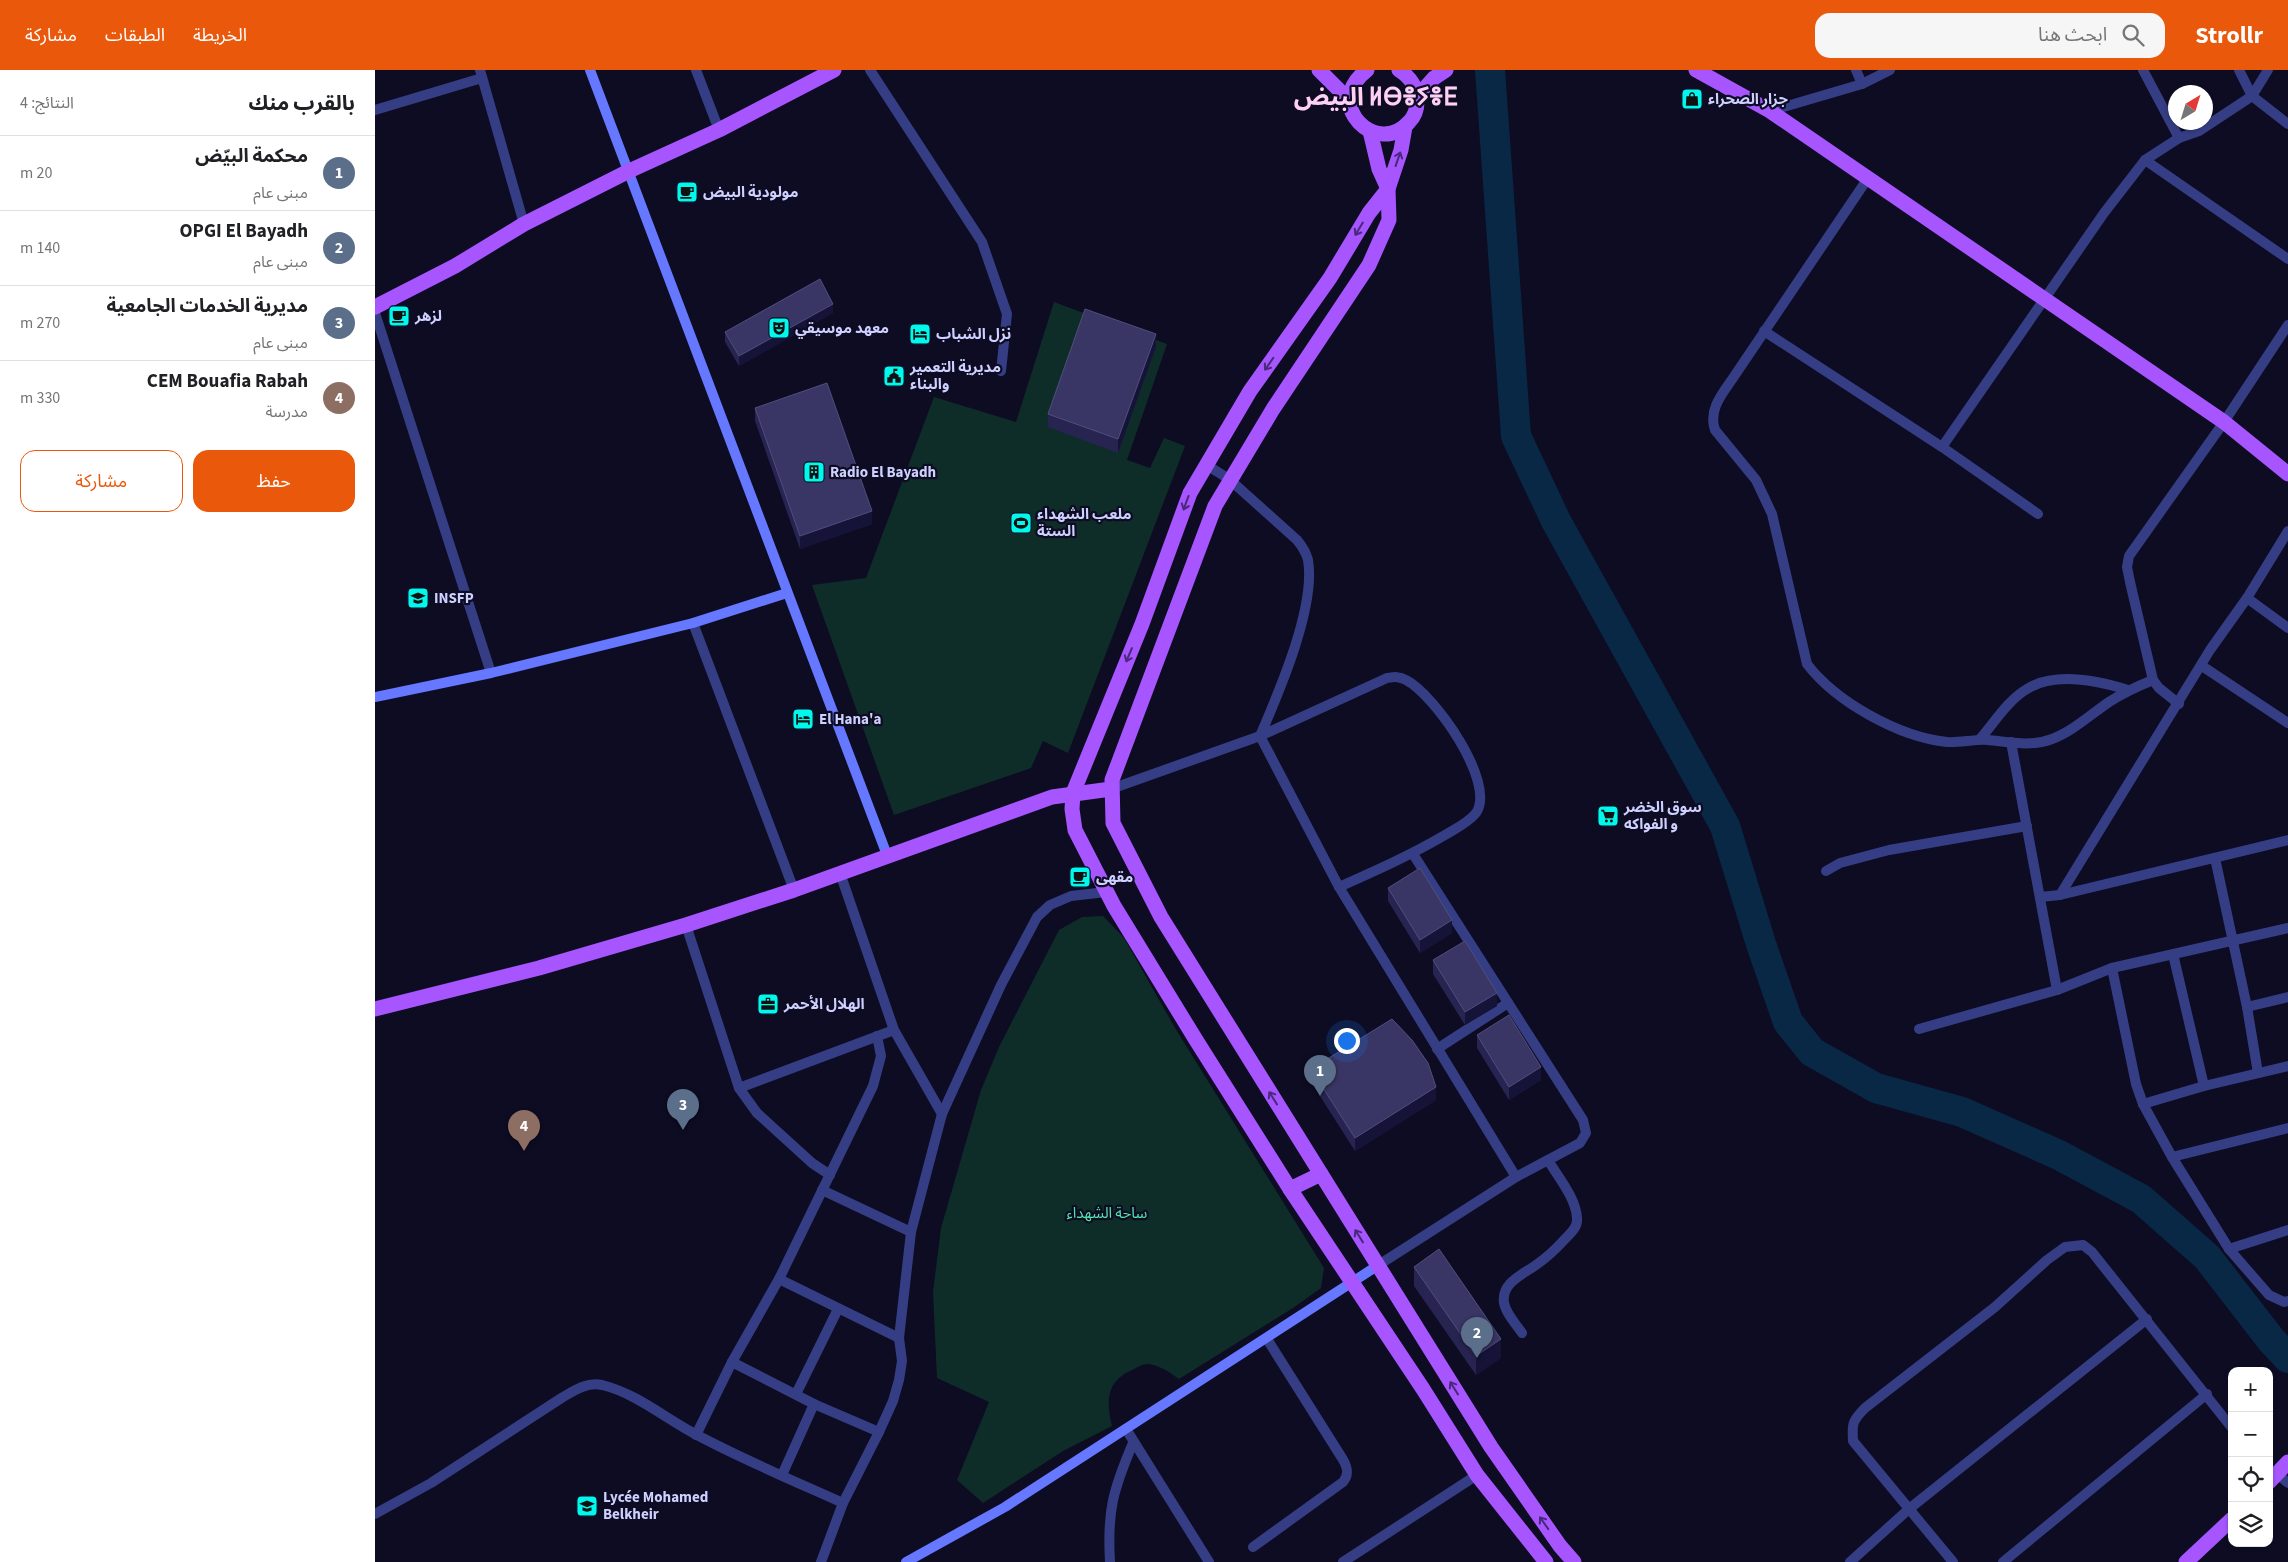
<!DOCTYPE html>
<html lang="ar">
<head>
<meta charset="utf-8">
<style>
  body { margin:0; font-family:"Source Sans 3","Noto Sans Arabic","Noto Sans Tifinagh",sans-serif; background:#f6f6f6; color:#202124; direction:rtl }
  .controls { position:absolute; right:15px; bottom:15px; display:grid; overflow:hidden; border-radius:10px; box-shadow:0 1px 4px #0004 }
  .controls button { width:45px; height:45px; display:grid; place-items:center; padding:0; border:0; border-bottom:1px solid #e0e0e0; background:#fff; color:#202124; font:25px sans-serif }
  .compass { position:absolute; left:1793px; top:15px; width:45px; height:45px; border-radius:50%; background:#fff; box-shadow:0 1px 4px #0004; rotate:38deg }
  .you { position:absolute; left:971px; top:970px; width:18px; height:18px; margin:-12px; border:4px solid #fff; border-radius:50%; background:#1a73e8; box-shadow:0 0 0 8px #1a73e833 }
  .badge { display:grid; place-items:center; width:32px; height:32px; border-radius:50%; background:#ea580c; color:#fff; font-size:16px; font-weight:700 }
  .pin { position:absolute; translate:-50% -41px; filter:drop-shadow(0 1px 2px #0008) }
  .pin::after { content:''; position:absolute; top:26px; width:18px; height:15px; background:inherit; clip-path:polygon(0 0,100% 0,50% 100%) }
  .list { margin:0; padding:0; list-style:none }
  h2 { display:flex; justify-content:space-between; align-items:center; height:65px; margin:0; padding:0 20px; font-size:21px }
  h2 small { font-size:16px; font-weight:400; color:#757577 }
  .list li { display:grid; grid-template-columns:32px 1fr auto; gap:15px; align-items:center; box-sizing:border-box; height:75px; padding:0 20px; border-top:1px solid #e0e0e0 }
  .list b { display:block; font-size:19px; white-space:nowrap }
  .list p { margin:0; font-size:16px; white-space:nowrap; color:#757577 }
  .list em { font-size:16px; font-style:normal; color:#757577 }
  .actions { display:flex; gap:10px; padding:15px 20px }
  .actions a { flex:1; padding:11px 0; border:1px solid #ea580c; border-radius:15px; text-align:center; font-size:18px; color:#ea580c }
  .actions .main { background:#ea580c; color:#fff }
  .icon { flex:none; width:28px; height:28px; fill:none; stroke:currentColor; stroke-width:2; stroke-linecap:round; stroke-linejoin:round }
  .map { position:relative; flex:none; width:1913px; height:1492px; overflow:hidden; direction:ltr }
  header { display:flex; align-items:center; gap:30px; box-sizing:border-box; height:70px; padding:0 25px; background:#ea580c; color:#fff }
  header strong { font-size:24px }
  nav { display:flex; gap:28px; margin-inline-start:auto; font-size:18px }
  .search { width:350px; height:45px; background:#f6f6f6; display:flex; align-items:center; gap:12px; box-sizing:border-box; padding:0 18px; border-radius:15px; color:#757577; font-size:19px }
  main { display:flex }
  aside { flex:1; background:#fff }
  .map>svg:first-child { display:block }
  .green { fill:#0f2d28 }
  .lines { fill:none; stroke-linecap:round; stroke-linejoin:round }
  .river { stroke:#092846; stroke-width:30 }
  .lane { stroke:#353e84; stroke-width:10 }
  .street { stroke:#353e84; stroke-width:10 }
  .secondary { stroke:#6578ff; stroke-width:10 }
  .primary { stroke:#a655ff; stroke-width:15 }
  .wall { fill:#272452 }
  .shaded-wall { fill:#151337 }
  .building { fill:#393665; stroke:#504e7d }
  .oneway { stroke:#4a297b }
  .labels { text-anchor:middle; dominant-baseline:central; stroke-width:4.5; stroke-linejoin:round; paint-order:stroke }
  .poi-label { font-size:15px; font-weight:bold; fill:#ced0ff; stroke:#0d0c23; text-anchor:start }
  .park-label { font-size:15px; fill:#54e5ab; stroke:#0d0c23 }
  .town-label { font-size:25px; font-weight:bold; fill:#ffd0f5; stroke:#0d0c23 }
</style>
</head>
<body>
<header>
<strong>Strollr</strong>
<div class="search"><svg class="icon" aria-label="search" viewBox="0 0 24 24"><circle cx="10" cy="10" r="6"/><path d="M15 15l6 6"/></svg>ابحث هنا</div>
<nav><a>الخريطة</a><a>الطبقات</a><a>مشاركة</a></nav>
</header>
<main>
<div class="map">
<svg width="1913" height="1492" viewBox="0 0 1913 1492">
  <rect width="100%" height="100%" fill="#0d0c23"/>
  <!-- green -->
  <g class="green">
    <path d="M 679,232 L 792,274 L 752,390 L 775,398 L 789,368 L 810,376 L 693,683 L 668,671 L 656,698 L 519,745 L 437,515 L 491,508 L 559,327 L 641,352 Z"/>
    <path d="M 728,846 L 749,868 L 800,958 L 949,1198 L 946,1218 L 918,1238 L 804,1309 C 796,1303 783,1294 772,1294 C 768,1294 761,1298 757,1300 C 731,1311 731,1332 737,1356 L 688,1381 L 608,1433 L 582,1410 L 614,1332 L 562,1308 L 558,1222 L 566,1158 L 606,1020 L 624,977 L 684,860 L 707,847 Z"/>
  </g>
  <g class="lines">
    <!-- river -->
    <path class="river" d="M 1115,0 L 1141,366 L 1181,451 L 1350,756 L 1386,874 L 1413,952 L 1437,982 L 1501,1018 L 1587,1042 L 1684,1085 L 1766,1129 L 1832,1187 L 1897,1271 L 1913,1288"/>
    <!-- lane -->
    <path class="lane" d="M 735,1492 C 732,1441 738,1420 758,1373"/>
    <!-- street -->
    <g class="street">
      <path d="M 105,0 L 149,154"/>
      <path d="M 321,0 L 344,60"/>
      <path d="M 495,0 L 607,172 L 632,244 L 626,301"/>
      <path d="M 1481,0 L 1487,14"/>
      <path d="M 1768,0 L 1804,68"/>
      <path d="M 1893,0 L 1877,26 L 1913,54"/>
      <path d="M 0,40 L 107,8"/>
      <path d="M 1395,41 L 1487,14 L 1515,0"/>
      <path d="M 1770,90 L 1913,189"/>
      <path d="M 1493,108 L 1358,308 C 1347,324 1333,340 1340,360 L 1381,410 L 1397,444 L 1432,594 C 1461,632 1524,667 1572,672 C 1585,673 1599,669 1613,670 C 1634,672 1657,677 1677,669 C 1698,661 1715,645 1734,632 C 1748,623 1763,616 1778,610"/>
      <path d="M 0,243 L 116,603"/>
      <path d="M 1389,261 L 1567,377 L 1663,444"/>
      <path d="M 1567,377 L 1729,143 L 1770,90 L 1804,68 L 1824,61 L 1877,26 L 1864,0"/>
      <path d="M 830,394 L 854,409 L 922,470 C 927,476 931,482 933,490 C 941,537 904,622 885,666 L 964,817 L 1141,1107"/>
      <path d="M 1872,528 L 1913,558"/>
      <path d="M 318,553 L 419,820"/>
      <path d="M 1827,596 L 1913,653"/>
      <path d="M 1804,634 L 1784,618 L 1778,610 L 1755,512 L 1752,497 L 1754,486 L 1849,352 L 1913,255"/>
      <path d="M 1605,669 C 1619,653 1633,630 1652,619 C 1680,601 1724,611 1753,620"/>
      <path d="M 1636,672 L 1682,920"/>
      <path d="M 736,719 L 885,666 L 1012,608 C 1019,607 1024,606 1031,610 C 1059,624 1122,713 1101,743 C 1093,753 1080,759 1070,765 C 1036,785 1000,801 964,817"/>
      <path d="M 1840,788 L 1872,937 L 1883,1003"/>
      <path d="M 1451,801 L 1465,793 L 1514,780 L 1652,756"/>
      <path d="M 465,803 L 519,960 L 567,1044"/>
      <path d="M 1685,825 L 1835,580 L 1872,528 L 1913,461"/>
      <path d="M 1665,827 L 1685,825 L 1913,770"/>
      <path d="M 311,855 L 364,1018 L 382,1043 L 437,1093 L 455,1105"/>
      <path d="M 1798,884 L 1829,1016"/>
      <path d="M 1737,898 L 1761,1014 L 1768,1034 L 1797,1087 L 1854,1179 L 1894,1225 L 1909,1232 L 1913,1231"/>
      <path d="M 1872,937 L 1913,927"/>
      <path d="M 1544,959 L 1682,920 L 1737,898 L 1913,858"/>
      <path d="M 1062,979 L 1133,933"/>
      <path d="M 364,1018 L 519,960"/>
      <path d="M 1768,1034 L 1829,1016 L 1913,996"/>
      <path d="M 1797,1087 L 1913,1058"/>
      <path d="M 447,1120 L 536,1162"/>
      <path d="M 1854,1179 L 1913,1160"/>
      <path d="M 1002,1196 L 1141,1107 L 1205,1073 L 1211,1063 L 1208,1050 L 1038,784"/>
      <path d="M 404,1209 L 524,1268"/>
      <path d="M 1147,1263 C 1141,1254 1131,1244 1129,1233 C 1126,1213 1147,1205 1161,1195 C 1171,1188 1181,1179 1189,1170 C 1196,1163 1203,1157 1202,1148 C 1201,1128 1183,1107 1173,1090"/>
      <path d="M 357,1292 L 439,1334 L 504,1362"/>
      <path d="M 421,1324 L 463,1239"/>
      <path d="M 751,1359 L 834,1492"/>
      <path d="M 321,1365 L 357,1292 L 404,1209 L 498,1016 L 506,986 L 502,966"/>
      <path d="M 1902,1404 L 1913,1413"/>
      <path d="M 407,1405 L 439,1334"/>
      <path d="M 0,1444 L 56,1413 L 188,1327 C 200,1320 212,1312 227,1315 C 261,1323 291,1349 322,1365 C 369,1390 419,1411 468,1433"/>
      <path d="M 878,1477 L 968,1412 C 975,1404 972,1396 967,1388 L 892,1269"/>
      <path d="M 446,1492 L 468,1433 L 504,1362 L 518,1331 L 524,1310 L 527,1291 L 524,1268 L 536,1162 L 567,1044 L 626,915 L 662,847 L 675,835 L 696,826 L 731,822"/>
      <path d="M 968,1492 L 1102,1405"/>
      <path d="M 1475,1492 L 1534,1439 L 1772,1249"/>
      <path d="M 1578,1492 L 1478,1371 C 1477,1354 1477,1351 1490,1338 L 1620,1237 L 1672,1190 L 1690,1177 L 1708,1175 L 1717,1182 L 1857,1358"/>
      <path d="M 1628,1492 L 1832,1324"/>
    </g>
    <!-- secondary -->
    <g class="secondary">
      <path d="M 215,0 L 512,785"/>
      <path d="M 0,627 L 116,603 L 318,553 L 412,523"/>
      <path d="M 531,1492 L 630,1437 L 1002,1196"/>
    </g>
    <!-- primary -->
    <g class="primary">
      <path d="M 944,0 L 974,30"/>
      <path d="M 992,0 C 946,35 1003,88 1034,52 C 1039,47 1042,40 1042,32 C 1043,18 1035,7 1024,0"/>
      <path d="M 1321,0 L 1395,41 L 1849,352 L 1913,404"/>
      <path d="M 1042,27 L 1059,8 L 1071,0"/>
      <path d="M 1030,57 L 1026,80 L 1013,119 L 994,143 L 955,208 L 875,321 L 815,423 L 767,554 L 698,723 L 697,739 L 700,760 L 739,836 L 821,970 L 915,1119 L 1048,1319 L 1102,1405 L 1171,1492"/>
      <path d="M 995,61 L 1004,99 L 1013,119 L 1014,150 L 994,195 L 898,339 L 840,436 L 737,710 L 738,753 L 786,847 L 1116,1377 L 1185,1476 L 1199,1492"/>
      <path d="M 0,237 L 80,196 L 149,154 L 254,101 L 344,60 L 459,0"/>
      <path d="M 0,939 L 164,898 L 311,855 L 419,820 L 677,727 L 736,719"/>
      <path d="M 915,1119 L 946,1104"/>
      <path d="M 1894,1412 L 1913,1392"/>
      <path d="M 1811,1492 L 1857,1449"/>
    </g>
  </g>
  <!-- wall -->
  <g class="wall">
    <path d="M 458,243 L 364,296 L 350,272 L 350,262 Z"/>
    <path d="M 781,277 L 743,383 L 673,357 L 673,344 Z"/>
    <path d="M 380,338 L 497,454 L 425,479 L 380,351 Z"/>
    <path d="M 1013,818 L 1077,863 L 1045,883 L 1013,831 Z"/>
    <path d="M 1058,890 L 1122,936 L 1090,955 L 1058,904 Z"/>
    <path d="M 1102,965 L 1166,1010 L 1134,1030 L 1102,978 Z"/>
    <path d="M 936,999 L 1061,1030 L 980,1081 L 936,1012 Z"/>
    <path d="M 1039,1197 L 1126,1288 L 1101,1305 L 1039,1216 Z"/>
  </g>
  <!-- shaded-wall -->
  <g class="shaded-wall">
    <path d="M 458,234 L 458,243 L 364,296 L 364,286 Z"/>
    <path d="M 781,264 L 781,277 L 743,383 L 743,369 Z"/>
    <path d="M 497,441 L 497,454 L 425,479 L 425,466 Z"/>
    <path d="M 1077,850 L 1077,863 L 1045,883 L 1045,870 Z"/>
    <path d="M 1122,923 L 1122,936 L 1090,955 L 1090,942 Z"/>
    <path d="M 1166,997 L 1166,1010 L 1134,1030 L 1134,1017 Z"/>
    <path d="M 1061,1017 L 1061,1030 L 980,1081 L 980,1068 Z"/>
    <path d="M 1126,1269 L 1126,1288 L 1101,1305 L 1101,1286 Z"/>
  </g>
  <!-- building -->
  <g class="building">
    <path d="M 445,209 L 458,234 L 364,286 L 350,262 Z"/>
    <path d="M 710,239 L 781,264 L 743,369 L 673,344 Z"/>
    <path d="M 452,313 L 497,441 L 425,466 L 380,338 Z"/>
    <path d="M 1045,798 L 1077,850 L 1045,870 L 1013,818 Z"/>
    <path d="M 1090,871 L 1122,923 L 1090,942 L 1058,890 Z"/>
    <path d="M 1134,945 L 1166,997 L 1134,1017 L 1102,965 Z"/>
    <path d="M 1017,949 L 1037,970 L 1053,993 L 1061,1017 L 980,1068 L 936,999 Z"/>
    <path d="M 1064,1179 L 1126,1269 L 1101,1286 L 1039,1197 Z"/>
  </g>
  <!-- one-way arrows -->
  <defs><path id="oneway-shaft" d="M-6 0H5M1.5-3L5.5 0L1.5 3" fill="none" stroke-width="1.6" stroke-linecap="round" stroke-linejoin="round" transform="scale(1.25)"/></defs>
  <g class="oneway">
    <use href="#oneway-shaft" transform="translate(1023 89) rotate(-71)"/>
    <use href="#oneway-shaft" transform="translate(984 159) rotate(121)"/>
    <use href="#oneway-shaft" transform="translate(894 294) rotate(125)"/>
    <use href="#oneway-shaft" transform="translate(811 433) rotate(110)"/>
    <use href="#oneway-shaft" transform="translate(754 585) rotate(113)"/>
    <use href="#oneway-shaft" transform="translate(898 1028) rotate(-122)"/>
    <use href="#oneway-shaft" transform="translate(984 1166) rotate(-122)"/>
    <use href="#oneway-shaft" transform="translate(1079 1318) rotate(-122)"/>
    <use href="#oneway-shaft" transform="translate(1169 1453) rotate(-125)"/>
  </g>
  <!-- icons -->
  <defs>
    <g id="shop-square" transform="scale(1.125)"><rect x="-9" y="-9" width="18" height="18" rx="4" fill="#00f9ed" stroke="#0d0c23"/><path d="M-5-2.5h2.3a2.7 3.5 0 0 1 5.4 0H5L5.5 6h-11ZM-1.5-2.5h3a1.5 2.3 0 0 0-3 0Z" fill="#111"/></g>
    <g id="cafe-square" transform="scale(1.125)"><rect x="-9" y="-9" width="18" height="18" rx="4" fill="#00f9ed" stroke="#0d0c23"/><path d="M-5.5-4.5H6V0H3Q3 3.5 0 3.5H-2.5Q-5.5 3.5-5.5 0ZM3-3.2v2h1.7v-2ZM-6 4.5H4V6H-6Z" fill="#111"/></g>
    <g id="theatre-square" transform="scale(1.125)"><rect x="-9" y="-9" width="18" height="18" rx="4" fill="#00f9ed" stroke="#0d0c23"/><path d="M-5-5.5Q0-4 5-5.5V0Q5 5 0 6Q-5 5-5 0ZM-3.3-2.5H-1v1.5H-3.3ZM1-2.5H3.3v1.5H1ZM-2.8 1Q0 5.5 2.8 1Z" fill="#111"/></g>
    <g id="hotel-square" transform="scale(1.125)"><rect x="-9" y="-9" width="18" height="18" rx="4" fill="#00f9ed" stroke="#0d0c23"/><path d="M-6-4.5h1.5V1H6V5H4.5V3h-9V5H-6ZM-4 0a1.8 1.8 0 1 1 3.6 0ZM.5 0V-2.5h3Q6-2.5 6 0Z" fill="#111"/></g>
    <g id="civic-square" transform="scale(1.125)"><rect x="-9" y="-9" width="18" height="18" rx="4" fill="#00f9ed" stroke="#0d0c23"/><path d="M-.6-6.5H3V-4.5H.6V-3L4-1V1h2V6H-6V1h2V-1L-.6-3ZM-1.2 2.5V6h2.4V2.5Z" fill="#111"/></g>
    <g id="building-square" transform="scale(1.125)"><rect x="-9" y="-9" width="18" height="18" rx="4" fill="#00f9ed" stroke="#0d0c23"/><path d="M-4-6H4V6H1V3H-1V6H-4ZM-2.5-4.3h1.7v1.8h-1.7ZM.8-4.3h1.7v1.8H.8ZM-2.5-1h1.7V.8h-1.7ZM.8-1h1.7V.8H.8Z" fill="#111"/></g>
    <g id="stadium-square" transform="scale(1.125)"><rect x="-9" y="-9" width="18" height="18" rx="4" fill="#00f9ed" stroke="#0d0c23"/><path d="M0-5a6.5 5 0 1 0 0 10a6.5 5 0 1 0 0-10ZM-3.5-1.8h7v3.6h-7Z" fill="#111"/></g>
    <g id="university-square" transform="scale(1.125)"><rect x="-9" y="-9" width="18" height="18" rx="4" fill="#00f9ed" stroke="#0d0c23"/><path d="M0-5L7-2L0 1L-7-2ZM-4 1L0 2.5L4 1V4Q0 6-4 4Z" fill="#111"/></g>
    <g id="supermarket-square" transform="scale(1.125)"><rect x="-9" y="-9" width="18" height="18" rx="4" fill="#00f9ed" stroke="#0d0c23"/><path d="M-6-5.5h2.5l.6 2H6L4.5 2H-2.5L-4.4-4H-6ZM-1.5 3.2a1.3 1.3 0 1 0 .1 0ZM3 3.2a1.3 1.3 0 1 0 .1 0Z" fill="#111"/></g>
    <g id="office-square" transform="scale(1.125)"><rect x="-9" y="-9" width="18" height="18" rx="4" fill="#00f9ed" stroke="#0d0c23"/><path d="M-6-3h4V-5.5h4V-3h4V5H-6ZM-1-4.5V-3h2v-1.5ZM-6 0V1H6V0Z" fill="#111"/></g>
    <g id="school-square" transform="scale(1.125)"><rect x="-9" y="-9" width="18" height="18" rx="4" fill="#00f9ed" stroke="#0d0c23"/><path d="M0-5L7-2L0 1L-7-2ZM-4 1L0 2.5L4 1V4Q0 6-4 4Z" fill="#111"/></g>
  </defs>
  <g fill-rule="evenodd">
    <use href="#shop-square" x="1317" y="29"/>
    <use href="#cafe-square" x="312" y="122"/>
    <use href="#cafe-square" x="24" y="246"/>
    <use href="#theatre-square" x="404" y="258"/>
    <use href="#hotel-square" x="545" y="264"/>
    <use href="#civic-square" x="519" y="306"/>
    <use href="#building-square" x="439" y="402"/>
    <use href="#stadium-square" x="646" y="453"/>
    <use href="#university-square" x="43" y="528"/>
    <use href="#hotel-square" x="428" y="649"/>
    <use href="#supermarket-square" x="1233" y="746"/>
    <use href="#cafe-square" x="705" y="807"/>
    <use href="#office-square" x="393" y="934"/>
    <use href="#school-square" x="212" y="1436"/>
  </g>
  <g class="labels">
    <!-- poi labels -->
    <g class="poi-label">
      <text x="1333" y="29">جزار الصحراء</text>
      <text x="328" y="122">مولودية البيض</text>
      <text x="40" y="246">لزهر</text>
      <text x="420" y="258">معهد موسيقي</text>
      <text x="561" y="264">نزل الشباب</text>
      <text x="535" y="297">مديرية التعمير<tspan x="535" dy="17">والبناء</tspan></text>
      <text x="455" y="402">Radio El Bayadh</text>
      <text x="662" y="444">ملعب الشهداء<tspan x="662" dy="17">الستة</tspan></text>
      <text x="59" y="528">INSFP</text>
      <text x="444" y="649">El Hana'a</text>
      <text x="1249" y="737">سوق الخضر<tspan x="1249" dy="17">و الفواكه</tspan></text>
      <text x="721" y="807">مقهى</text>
      <text x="409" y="934">الهلال الأحمر</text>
      <text x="228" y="1427">Lycée Mohamed<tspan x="228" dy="17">Belkheir</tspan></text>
    </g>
    <!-- park labels -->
    <g class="park-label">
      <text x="732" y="1143">ساحة الشهداء</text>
    </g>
    <!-- town labels -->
    <g class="town-label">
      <text x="1001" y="27">البيض ⵍⴱⴻⵢⴻⴹ</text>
    </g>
  </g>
</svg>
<div class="controls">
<button>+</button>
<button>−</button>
<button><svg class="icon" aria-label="locate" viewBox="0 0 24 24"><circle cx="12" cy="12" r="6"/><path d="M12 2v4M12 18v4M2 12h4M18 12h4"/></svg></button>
<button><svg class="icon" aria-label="layers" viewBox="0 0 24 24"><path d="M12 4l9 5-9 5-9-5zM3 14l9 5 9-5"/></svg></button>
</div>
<svg class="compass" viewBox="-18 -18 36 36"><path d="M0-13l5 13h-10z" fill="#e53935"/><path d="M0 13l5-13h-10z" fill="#757577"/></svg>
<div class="you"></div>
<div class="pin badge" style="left:945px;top:1026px;background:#5c6f8a">1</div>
<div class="pin badge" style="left:1102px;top:1288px;background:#5c6f8a">2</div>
<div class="pin badge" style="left:308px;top:1060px;background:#5c6f8a">3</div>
<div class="pin badge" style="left:149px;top:1081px;background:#8d6e63">4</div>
</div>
<aside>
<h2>بالقرب منك<small>النتائج: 4</small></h2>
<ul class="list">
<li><span class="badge" style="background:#5c6f8a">1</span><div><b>محكمة البيّض</b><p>مبنى عام</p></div><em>20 m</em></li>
<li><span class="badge" style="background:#5c6f8a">2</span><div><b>OPGI El Bayadh</b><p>مبنى عام</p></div><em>140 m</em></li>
<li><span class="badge" style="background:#5c6f8a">3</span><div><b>مديرية الخدمات الجامعية</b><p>مبنى عام</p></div><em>270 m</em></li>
<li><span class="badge" style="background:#8d6e63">4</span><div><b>CEM Bouafia Rabah</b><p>مدرسة</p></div><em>330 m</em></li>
</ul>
<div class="actions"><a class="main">حفظ</a><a>مشاركة</a></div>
</aside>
</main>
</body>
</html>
